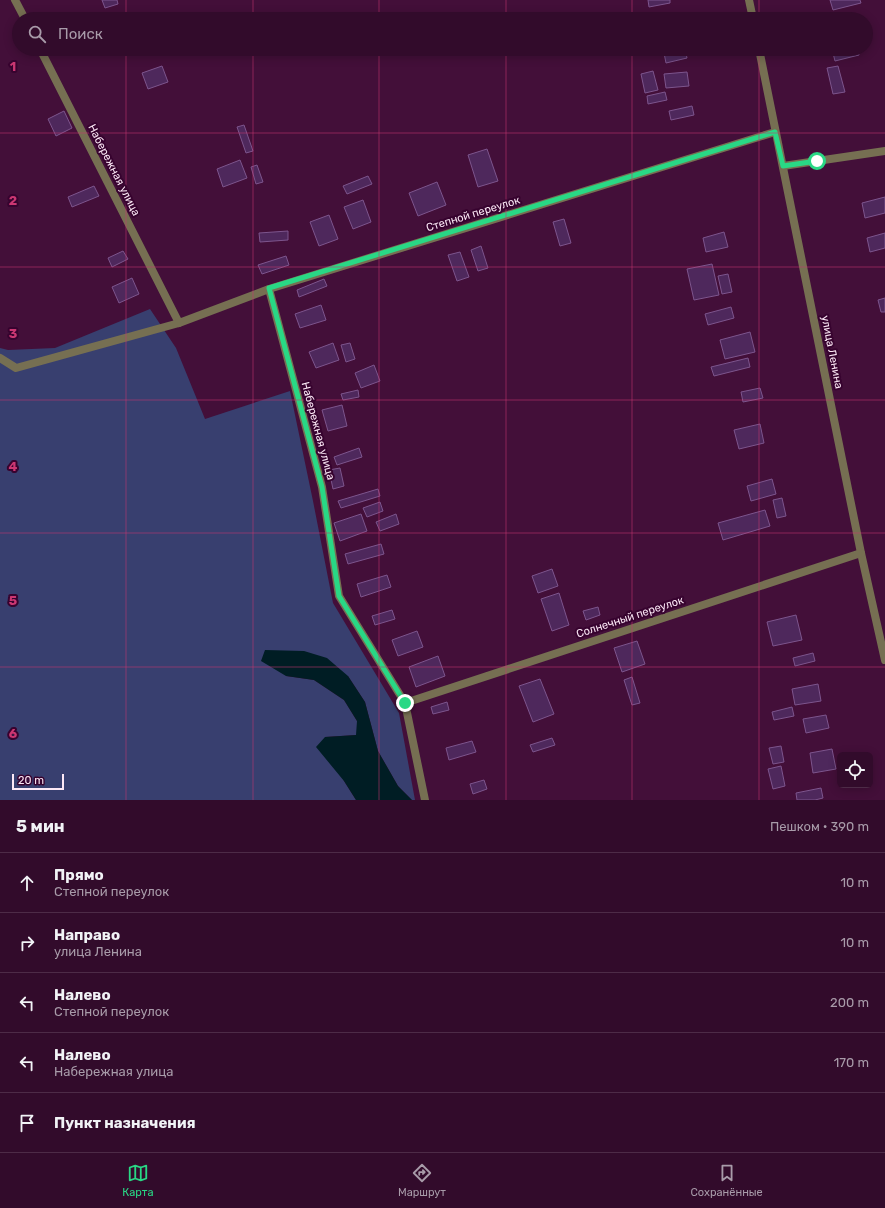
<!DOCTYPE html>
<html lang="ru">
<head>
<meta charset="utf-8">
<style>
  body { margin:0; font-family:Rubik,sans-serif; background:#3a1433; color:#f1f3f6 }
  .controls { position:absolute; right:12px; bottom:12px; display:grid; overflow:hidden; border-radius:6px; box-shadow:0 2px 10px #0003 }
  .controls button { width:36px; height:36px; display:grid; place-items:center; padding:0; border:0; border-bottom:1px solid #4d2b47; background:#320b2b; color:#f1f3f6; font:20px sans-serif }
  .scale { position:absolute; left:12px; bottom:10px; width:52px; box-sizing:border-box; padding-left:4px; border:2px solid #fce8f6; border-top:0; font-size:11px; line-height:14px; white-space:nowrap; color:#fce8f6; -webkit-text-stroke:3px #37032f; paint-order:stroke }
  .stop { position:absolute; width:12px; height:12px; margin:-9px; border:3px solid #29d885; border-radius:50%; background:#fff }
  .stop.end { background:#29d885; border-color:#fff; box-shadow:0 1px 4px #0008 }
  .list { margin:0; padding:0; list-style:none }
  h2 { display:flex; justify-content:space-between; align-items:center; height:52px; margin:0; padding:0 16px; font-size:17px }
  h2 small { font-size:13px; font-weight:400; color:#a89ba9 }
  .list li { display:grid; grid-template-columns:26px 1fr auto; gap:12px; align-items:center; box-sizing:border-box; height:60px; padding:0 16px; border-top:1px solid #4d2b47 }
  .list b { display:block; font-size:15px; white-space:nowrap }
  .list p { margin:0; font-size:13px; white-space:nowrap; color:#a89ba9 }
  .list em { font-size:13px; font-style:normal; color:#a89ba9 }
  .icon { flex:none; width:22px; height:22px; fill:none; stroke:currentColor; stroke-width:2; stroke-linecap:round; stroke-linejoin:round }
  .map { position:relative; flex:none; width:885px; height:800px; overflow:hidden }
  .search { position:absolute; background:#320b2b; box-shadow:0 2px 10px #0003; left:12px; right:12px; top:12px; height:44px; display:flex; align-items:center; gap:10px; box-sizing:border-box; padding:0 14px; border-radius:22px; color:#a89ba9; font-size:15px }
  .sheet { height:352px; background:#320b2b }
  nav { display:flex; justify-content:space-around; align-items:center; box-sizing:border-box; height:56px; border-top:1px solid #4d2b47; background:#320b2b; font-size:11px; color:#a89ba9 }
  nav a { display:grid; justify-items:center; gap:2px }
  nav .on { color:#29d885 }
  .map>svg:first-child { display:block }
  .green { fill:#383f6f }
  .water { fill:#001d24 }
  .building { fill:#4e285c; stroke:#7d558d }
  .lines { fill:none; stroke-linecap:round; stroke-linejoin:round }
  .minor { stroke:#766f52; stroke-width:8 }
  .route { stroke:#29d885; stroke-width:5 }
  .grid { fill:none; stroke:#cb3772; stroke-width:1; stroke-opacity:0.55 }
  .labels { text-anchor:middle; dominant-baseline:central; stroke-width:4; stroke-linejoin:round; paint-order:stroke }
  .street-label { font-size:11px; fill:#fce8f6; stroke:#37032f }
  .grid-label { font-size:13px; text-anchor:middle; font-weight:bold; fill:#cb3772; stroke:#37032f; stroke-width:4; stroke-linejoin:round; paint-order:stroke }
</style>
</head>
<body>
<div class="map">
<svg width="885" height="800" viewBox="0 0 885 800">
  <rect width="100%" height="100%" fill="#430f39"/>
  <!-- green -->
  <path class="green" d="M 150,309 L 176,348 L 205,419 L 290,391 L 313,501 L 333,603 L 399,713 L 415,800 L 412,800 L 398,786 L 378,751 L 365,702 L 348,676 L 286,676 L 314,680 L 344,700 L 357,721 L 357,735 L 325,737 L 344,781 L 356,800 L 0,800 L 0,348 L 8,350 L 55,348 Z"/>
  <!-- water -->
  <path class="water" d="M 265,650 L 304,651 L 327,658 L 348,676 L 365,702 L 378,751 L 398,786 L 412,800 L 356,800 L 344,781 L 316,747 L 325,737 L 356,735 L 357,721 L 344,700 L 314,680 L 286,676 L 261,661 Z"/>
  <!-- building -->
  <g class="building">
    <path d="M 102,0 L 117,0 L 118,4 L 105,8 Z"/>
    <path d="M 648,0 L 670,0 L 670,3 L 649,7 Z"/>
    <path d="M 830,0 L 860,0 L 861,3 L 833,10 Z"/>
    <path d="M 137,14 L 140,19 L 124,19 Z"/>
    <path d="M 645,49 L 664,49 L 646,54 Z"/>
    <path d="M 680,49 L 685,49 L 687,58 L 666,63 L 664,53 Z"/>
    <path d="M 832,49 L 858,49 L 859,55 L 835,61 Z"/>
    <path d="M 162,66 L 168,82 L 148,89 L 142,73 Z"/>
    <path d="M 838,66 L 845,92 L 833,94 L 827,68 Z"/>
    <path d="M 653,71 L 658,90 L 645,93 L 641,74 Z"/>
    <path d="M 687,72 L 689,86 L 666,88 L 664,74 Z"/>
    <path d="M 665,92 L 667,100 L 648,104 L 647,96 Z"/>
    <path d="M 692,106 L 694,115 L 671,120 L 669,111 Z"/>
    <path d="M 64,111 L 72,128 L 56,136 L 48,119 Z"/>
    <path d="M 244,125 L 253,151 L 246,153 L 237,127 Z"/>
    <path d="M 487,149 L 498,181 L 478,187 L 468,155 Z"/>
    <path d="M 240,160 L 247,178 L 223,187 L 217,169 Z"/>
    <path d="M 257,165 L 263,182 L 256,184 L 251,167 Z"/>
    <path d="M 368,176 L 372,184 L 347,194 L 343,186 Z"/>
    <path d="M 437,182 L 446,205 L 418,216 L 409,193 Z"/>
    <path d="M 94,186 L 99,196 L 72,207 L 68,197 Z"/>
    <path d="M 885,197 L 885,213 L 865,218 L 862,203 Z"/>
    <path d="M 363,200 L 371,222 L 353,229 L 344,207 Z"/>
    <path d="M 329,215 L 338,239 L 319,246 L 310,222 Z"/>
    <path d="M 564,219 L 571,243 L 560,246 L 553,222 Z"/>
    <path d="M 288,231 L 288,240 L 260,242 L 259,233 Z"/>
    <path d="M 724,232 L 728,247 L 706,252 L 703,238 Z"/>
    <path d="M 885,233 L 885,248 L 870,252 L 867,238 Z"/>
    <path d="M 481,246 L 488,268 L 478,271 L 471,250 Z"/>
    <path d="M 123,251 L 128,259 L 112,267 L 108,258 Z"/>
    <path d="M 460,252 L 469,277 L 457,281 L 448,255 Z"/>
    <path d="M 286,256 L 289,265 L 262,274 L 258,265 Z"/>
    <path d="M 712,264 L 719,295 L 694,300 L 687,269 Z"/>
    <path d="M 728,274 L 732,292 L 722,294 L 718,276 Z"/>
    <path d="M 132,278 L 139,294 L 119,303 L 112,287 Z"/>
    <path d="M 324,279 L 327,286 L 299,297 L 297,290 Z"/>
    <path d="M 885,298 L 885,312 L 881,312 L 878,300 Z"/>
    <path d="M 321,305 L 326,320 L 300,328 L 295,314 Z"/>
    <path d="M 731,307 L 734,318 L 708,325 L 705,314 Z"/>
    <path d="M 750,332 L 755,352 L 725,359 L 720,340 Z"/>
    <path d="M 333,343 L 339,360 L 316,368 L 309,352 Z"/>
    <path d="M 350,343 L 355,359 L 346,362 L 341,345 Z"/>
    <path d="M 748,358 L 750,367 L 714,376 L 711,367 Z"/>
    <path d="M 374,365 L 380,381 L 361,388 L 355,373 Z"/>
    <path d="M 760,388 L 763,398 L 743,402 L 741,392 Z"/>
    <path d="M 358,390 L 359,397 L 343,400 L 341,394 Z"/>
    <path d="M 342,405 L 347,426 L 328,431 L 322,410 Z"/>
    <path d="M 760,424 L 764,443 L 739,449 L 734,430 Z"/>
    <path d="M 359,448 L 362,457 L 337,465 L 334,457 Z"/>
    <path d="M 340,468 L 344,486 L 333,489 L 329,470 Z"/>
    <path d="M 772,479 L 776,494 L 751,501 L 747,486 Z"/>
    <path d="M 378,489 L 380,496 L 341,508 L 338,501 Z"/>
    <path d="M 782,498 L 786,516 L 777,518 L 773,500 Z"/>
    <path d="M 380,502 L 383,511 L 367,517 L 363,508 Z"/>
    <path d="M 765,510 L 770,526 L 723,540 L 718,523 Z"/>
    <path d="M 361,514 L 367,531 L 340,541 L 334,523 Z"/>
    <path d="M 396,514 L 399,524 L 380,531 L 376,522 Z"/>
    <path d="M 381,544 L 384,554 L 348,564 L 345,554 Z"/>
    <path d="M 552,569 L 558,586 L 538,593 L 532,576 Z"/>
    <path d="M 387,575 L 391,587 L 361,597 L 357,584 Z"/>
    <path d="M 559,593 L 569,625 L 552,631 L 541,599 Z"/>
    <path d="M 598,607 L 600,615 L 586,620 L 583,611 Z"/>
    <path d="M 392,610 L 395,619 L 375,625 L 372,616 Z"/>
    <path d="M 796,615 L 802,640 L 773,646 L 767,622 Z"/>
    <path d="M 417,631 L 423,647 L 398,656 L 392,640 Z"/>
    <path d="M 637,641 L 645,664 L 622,672 L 614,648 Z"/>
    <path d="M 813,653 L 815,661 L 795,666 L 793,658 Z"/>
    <path d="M 438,656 L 445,676 L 416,687 L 409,667 Z"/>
    <path d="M 632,677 L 640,703 L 632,705 L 624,680 Z"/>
    <path d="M 540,679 L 554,714 L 533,722 L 519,686 Z"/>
    <path d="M 818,684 L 821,701 L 795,705 L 792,689 Z"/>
    <path d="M 447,702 L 449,710 L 433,714 L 431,707 Z"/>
    <path d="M 792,707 L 794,716 L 774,720 L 772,712 Z"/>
    <path d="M 826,715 L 829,728 L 806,733 L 803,719 Z"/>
    <path d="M 552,738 L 555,745 L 533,752 L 530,745 Z"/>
    <path d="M 472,741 L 476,752 L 449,760 L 446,748 Z"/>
    <path d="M 781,746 L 784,762 L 773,764 L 769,748 Z"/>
    <path d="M 832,749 L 836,769 L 813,773 L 810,753 Z"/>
    <path d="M 781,766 L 785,786 L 773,789 L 768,769 Z"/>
    <path d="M 484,780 L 487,789 L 473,794 L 470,784 Z"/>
    <path d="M 821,788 L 823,798 L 815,800 L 797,800 L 796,793 Z"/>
  </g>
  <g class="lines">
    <!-- minor -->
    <g class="minor">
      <path d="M 15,0 L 25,19"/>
      <path d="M 749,0 L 753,19"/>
      <path d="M 40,49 L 179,323"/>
      <path d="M 759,49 L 861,553 L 885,660"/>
      <path d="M 783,166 L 885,151"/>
      <path d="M 269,289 L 322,487 L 339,596 L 405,703 L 425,800"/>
      <path d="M 0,358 L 16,368 L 179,323 L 269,289 L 775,132"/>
      <path d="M 405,703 L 861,553"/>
    </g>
  </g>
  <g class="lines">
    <!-- route -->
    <path class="route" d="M 405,703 L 339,596 L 322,487 L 269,288 L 775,132 L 783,166 L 817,161"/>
  </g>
  <!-- grid -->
  <path class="grid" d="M 126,0 L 126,19M 253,0 L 253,19M 379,0 L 379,19M 506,0 L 506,19M 632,0 L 632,19M 759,0 L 759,19M 126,49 L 126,800M 253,49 L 253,800M 379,49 L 379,800M 506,49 L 506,800M 632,49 L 632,800M 759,49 L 759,800M 0,133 L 885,133M 0,267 L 885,267M 0,400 L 885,400M 0,533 L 885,533M 0,667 L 885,667"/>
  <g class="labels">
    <!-- street labels -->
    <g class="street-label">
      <text transform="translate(114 170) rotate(63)">Набережная улица</text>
      <text transform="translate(473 214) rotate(-17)">Степной переулок</text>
      <text transform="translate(832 352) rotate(79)">улица Ленина</text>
      <text transform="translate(318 431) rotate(75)">Набережная улица</text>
      <text transform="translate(630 617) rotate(-18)">Солнечный переулок</text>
    </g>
  </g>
  <g class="grid-label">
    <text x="13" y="71">1</text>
    <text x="13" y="205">2</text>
    <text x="13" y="338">3</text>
    <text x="13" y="471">4</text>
    <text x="13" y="605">5</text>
    <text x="13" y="738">6</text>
  </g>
</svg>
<div class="controls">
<button><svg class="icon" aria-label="locate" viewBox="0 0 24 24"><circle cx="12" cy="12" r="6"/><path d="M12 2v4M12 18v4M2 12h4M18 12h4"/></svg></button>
</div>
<div class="scale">20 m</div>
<div class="stop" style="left:817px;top:161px"></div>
<div class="stop end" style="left:405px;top:703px"></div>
<div class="search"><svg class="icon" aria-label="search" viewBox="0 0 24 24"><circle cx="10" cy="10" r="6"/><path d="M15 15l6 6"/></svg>Поиск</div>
</div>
<section class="sheet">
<h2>5 мин<small>Пешком · 390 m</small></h2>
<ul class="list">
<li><svg class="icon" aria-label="ahead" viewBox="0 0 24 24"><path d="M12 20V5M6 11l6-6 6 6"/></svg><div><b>Прямо</b><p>Степной переулок</p></div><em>10 m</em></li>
<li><svg class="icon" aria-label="right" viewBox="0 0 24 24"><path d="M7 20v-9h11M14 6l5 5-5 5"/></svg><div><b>Направо</b><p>улица Ленина</p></div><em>10 m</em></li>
<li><svg class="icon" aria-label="left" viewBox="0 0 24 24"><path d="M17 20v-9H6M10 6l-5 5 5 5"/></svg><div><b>Налево</b><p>Степной переулок</p></div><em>200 m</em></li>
<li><svg class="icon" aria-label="left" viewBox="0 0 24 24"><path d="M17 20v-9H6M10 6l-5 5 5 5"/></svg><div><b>Налево</b><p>Набережная улица</p></div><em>170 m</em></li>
<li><svg class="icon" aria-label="arrive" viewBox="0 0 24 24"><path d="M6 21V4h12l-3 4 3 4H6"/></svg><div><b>Пункт назначения</b></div></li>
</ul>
</section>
<nav>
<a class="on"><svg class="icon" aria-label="map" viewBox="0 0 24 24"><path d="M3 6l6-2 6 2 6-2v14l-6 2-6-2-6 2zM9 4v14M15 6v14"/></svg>Карта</a>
<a><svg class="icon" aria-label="directions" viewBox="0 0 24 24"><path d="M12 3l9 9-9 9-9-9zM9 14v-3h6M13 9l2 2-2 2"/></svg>Маршрут</a>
<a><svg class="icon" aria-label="saved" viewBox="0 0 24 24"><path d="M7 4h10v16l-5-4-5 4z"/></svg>Сохранённые</a>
</nav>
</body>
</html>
